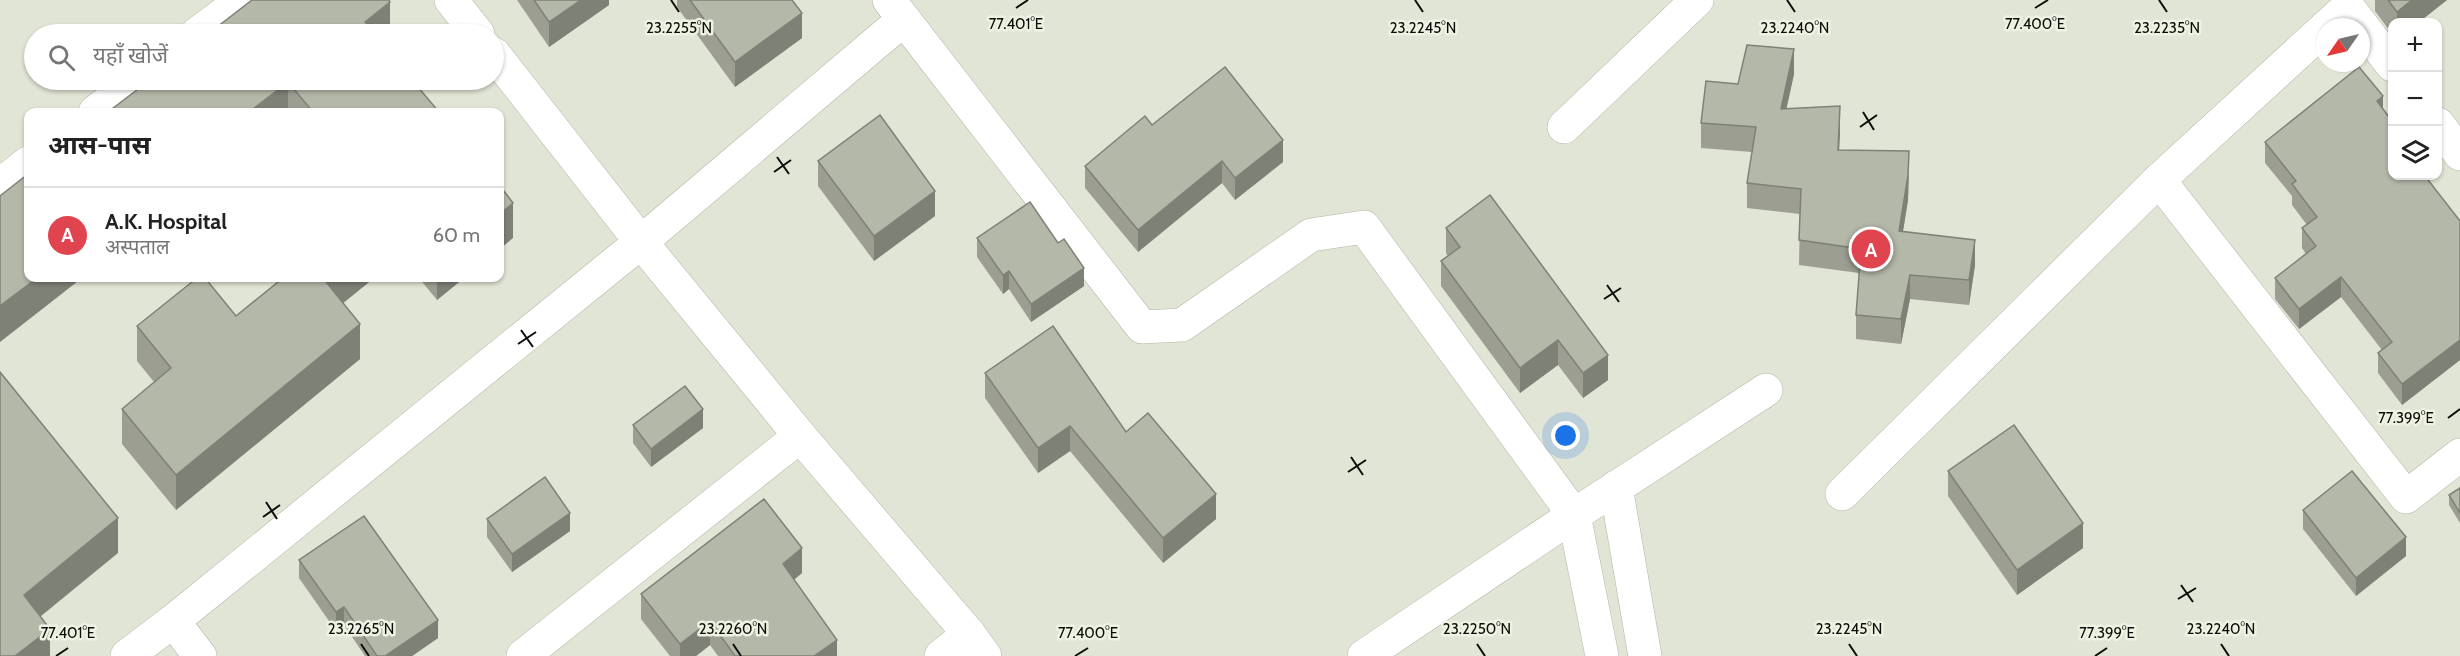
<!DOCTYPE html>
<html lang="hi">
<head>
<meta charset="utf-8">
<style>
  body { margin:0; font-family:Cabin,"Noto Sans Devanagari",sans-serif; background:#f6f6f6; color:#222 }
  .controls { position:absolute; right:18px; top:18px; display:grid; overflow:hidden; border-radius:12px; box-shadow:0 2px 4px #0004 }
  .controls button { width:54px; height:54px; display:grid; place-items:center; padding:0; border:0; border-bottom:2px solid #e0e0e0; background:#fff; color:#222; font:30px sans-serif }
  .compass { position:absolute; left:2316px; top:18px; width:54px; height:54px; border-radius:50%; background:#fff; box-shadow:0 2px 4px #0004; rotate:236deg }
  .you { position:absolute; left:1566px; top:436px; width:21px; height:21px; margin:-15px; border:4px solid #fff; border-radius:50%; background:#1a73e8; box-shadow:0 0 0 9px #1a73e833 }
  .badge { display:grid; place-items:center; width:39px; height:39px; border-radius:50%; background:#7042ba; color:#fff; font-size:20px; font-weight:700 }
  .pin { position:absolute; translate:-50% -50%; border:3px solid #fff; box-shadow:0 2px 6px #0006 }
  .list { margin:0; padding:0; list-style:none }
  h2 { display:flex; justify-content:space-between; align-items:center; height:78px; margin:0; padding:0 24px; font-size:26px }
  h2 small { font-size:20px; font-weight:400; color:#767676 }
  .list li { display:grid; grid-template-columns:39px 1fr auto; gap:18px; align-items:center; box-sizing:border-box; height:96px; padding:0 24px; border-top:2px solid #e0e0e0 }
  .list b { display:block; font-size:22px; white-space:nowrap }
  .list p { margin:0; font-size:20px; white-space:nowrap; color:#767676 }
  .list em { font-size:20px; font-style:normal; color:#767676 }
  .icon { flex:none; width:33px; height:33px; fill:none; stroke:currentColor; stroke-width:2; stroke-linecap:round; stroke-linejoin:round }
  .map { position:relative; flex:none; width:2460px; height:656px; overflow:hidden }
  .search { position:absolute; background:#fff; box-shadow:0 2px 4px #0004; left:24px; top:24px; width:480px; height:66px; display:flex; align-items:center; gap:15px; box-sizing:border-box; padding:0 21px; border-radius:33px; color:#767676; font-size:22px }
  .panel { position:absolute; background:#fff; box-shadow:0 2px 4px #0004; left:24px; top:108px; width:480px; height:174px; border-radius:12px }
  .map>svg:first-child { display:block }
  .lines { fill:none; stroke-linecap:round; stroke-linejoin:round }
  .minor-casing { stroke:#b2b6a7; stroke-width:34 }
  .minor { stroke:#fff; stroke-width:33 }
  .wall { fill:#9b9e91 }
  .shaded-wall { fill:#7e8176 }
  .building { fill:#b4b8a9; stroke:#7e8176; stroke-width:1.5 }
  .ticks { fill:none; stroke:#0c0d08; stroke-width:2 }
  .ticks-label { font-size:15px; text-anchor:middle; fill:#0c0d08; stroke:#eef2e2; stroke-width:5; stroke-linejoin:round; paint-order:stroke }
</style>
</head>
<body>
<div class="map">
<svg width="2460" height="656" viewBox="0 0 2460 656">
  <rect width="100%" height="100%" fill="#e1e5d5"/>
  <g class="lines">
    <!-- minor casing -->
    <g class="minor-casing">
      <g id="minor">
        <path d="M 451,0 L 478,34"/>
        <path d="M 889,0 L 1142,327 L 1182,325 L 1311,235 L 1364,227 L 1574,515 L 1602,656"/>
        <path d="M 2326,27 L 2348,7 L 2392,65"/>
        <path d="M 197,34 L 242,0"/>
        <path d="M 494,54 L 641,242 L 800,436 L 969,634 L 985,656"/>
        <path d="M 95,112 L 138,80"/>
        <path d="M 2438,124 L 2460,154"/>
        <path d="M 1564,127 L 1697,0"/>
        <path d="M 2159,180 L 2406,497 L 2460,455"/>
        <path d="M 0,185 L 28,163"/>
        <path d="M 1616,487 L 1645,656"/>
        <path d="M 1842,494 L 2159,180 L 2325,28"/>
        <path d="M 173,621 L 200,656"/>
        <path d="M 127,656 L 173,621 L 641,242 L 903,20"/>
        <path d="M 523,656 L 800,436"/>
        <path d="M 941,656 L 969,634"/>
        <path d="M 1364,656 L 1574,515 L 1766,390"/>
      </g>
    </g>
    <!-- minor -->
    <use href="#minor" class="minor"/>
  </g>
  <!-- wall -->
  <g class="wall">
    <path d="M 517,0 L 609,0 L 609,5 L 549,47 Z"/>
    <path d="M 677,0 L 792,0 L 802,38 L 735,87 L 677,7 Z"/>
    <path d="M 2375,0 L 2447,0 L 2419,22 L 2392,22 L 2392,34 L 2375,11 Z"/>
    <path d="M 1794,74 L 1786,109 L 1840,131 L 1839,150 L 1909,176 L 1908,200 L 1903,231 L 1975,265 L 1969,305 L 1910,299 L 1901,344 L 1856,339 L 1856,315 L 1859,273 L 1799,265 L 1800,214 L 1747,208 L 1747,183 L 1752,152 L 1701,148 L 1701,123 L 1738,84 Z"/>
    <path d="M 150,80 L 412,80 L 439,112 L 108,112 Z"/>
    <path d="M 2383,108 L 2392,176 L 2460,221 L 2460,360 L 2402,405 L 2378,373 L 2378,353 L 2382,350 L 2341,297 L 2299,329 L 2275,299 L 2275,278 L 2306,254 L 2302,248 L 2302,228 L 2307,225 L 2292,205 L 2292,196 L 2265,163 L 2265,142 Z"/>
    <path d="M 1152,125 L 1283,162 L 1235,200 L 1222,183 L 1138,252 L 1085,188 L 1085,166 Z"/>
    <path d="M 818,161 L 935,216 L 874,261 L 818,186 Z"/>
    <path d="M 1446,228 L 1608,380 L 1583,398 L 1558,365 L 1520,393 L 1441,286 L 1441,261 L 1448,256 L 1446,253 Z"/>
    <path d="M 977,238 L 1058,243 L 1084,286 L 1031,322 L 1009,289 L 1003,294 L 977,257 Z"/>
    <path d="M 283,278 L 374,278 L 343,303 L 360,359 L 176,510 L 122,444 L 122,409 L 154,382 L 137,361 L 137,326 L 236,316 Z"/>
    <path d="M 419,278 L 464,278 L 437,300 Z"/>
    <path d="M 985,373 L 1126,432 L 1216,519 L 1163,563 L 1070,451 L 1038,473 L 985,398 Z"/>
    <path d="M 633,425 L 703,428 L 651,467 L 633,443 Z"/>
    <path d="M 1948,471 L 2083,548 L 2017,595 L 1948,496 Z"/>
    <path d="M 2460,488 L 2460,523 L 2449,505 L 2449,495 Z"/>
    <path d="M 2303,510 L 2406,556 L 2356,596 L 2303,529 Z"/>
    <path d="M 487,519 L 570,531 L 512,572 L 487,537 Z"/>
    <path d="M 299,560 L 438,638 L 412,656 L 365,656 L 344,625 L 336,631 L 299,578 Z"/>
    <path d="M 802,573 L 794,580 L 837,656 L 718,656 L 710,645 L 696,656 L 670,656 L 641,619 L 641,594 Z"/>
  </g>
  <!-- shaded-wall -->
  <g class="shaded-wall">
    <path d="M 581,0 L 609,0 L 609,5 L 549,47 L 549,22 Z"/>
    <path d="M 2412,0 L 2447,0 L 2419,22 L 2397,22 L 2397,12 Z"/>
    <path d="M 390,2 L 390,34 L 365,34 L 365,22 Z"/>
    <path d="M 802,13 L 802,38 L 735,87 L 735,62 Z"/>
    <path d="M 1794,49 L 1794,74 L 1781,134 L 1781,109 Z"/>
    <path d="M 288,82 L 288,112 L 249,112 Z"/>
    <path d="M 2383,96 L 2383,117 L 2377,101 Z"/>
    <path d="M 1840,106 L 1840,131 L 1838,175 L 1838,150 Z"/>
    <path d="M 1283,140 L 1283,162 L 1235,200 L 1235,178 Z"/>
    <path d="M 1909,151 L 1908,200 L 1899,256 L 1899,231 Z"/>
    <path d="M 1222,161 L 1222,183 L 1138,252 L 1138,230 Z"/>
    <path d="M 935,191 L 935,216 L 874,261 L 874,236 Z"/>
    <path d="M 513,203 L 513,238 L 500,249 L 500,214 Z"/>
    <path d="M 1975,240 L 1975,265 L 1969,305 L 1969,280 Z"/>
    <path d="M 1084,268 L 1084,286 L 1031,322 L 1031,304 Z"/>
    <path d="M 1009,271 L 1009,289 L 1003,294 L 1003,275 Z"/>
    <path d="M 1910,275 L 1910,299 L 1901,344 L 1901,319 Z"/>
    <path d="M 2341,277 L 2341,297 L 2299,329 L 2299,309 Z"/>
    <path d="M 37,278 L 82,278 L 0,342 L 0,306 Z"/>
    <path d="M 332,278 L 374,278 L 326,317 L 326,282 Z"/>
    <path d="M 437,278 L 464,278 L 437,300 Z"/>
    <path d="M 360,324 L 360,359 L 176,510 L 176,475 Z"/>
    <path d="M 1558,340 L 1558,365 L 1520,393 L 1520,368 Z"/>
    <path d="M 2460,340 L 2460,360 L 2402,405 L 2402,384 Z"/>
    <path d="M 1608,355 L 1608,380 L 1583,398 L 1583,373 Z"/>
    <path d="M 703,409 L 703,428 L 651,467 L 651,449 Z"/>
    <path d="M 1070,426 L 1070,451 L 1038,473 L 1038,448 Z"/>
    <path d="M 1216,494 L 1216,519 L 1163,563 L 1163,538 Z"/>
    <path d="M 570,513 L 570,531 L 512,572 L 512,554 Z"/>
    <path d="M 118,518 L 118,553 L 24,630 L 24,595 Z"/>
    <path d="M 2083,523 L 2083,548 L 2017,595 L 2017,570 Z"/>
    <path d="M 2406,537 L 2406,556 L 2356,596 L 2356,578 Z"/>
    <path d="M 802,548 L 802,573 L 783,588 L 783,564 Z"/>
    <path d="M 344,607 L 344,625 L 336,631 L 336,612 Z"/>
    <path d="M 438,620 L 438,638 L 412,656 L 385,656 Z"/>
    <path d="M 710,621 L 710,645 L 696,656 L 680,656 L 680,644 Z"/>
    <path d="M 50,629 L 50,656 L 15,656 Z"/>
    <path d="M 837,640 L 837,656 L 814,656 Z"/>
  </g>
  <!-- building -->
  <g class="building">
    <path d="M 252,0 L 389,0 L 390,2 L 365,22 L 376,34 L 208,34 Z"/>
    <path d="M 534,0 L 581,0 L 549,22 Z"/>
    <path d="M 690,0 L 792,0 L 802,13 L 735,62 Z"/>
    <path d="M 2388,0 L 2412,0 L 2397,12 Z"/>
    <path d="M 1747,45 L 1794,49 L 1781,109 L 1840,106 L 1838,150 L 1909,151 L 1908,175 L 1899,231 L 1975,240 L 1969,280 L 1910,275 L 1901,319 L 1856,315 L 1861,249 L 1799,240 L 1801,189 L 1747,183 L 1756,127 L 1701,123 L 1706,81 L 1738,84 Z"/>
    <path d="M 1225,67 L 1283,140 L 1235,178 L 1222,161 L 1138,230 L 1085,166 L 1145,116 L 1152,125 Z"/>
    <path d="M 2359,67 L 2383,96 L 2377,101 L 2392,121 L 2392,176 L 2425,176 L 2460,221 L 2460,340 L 2402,384 L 2378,353 L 2392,342 L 2341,277 L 2299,309 L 2275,278 L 2316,246 L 2302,228 L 2317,217 L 2292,184 L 2296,181 L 2265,142 Z"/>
    <path d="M 150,80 L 412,80 L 439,112 L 313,112 L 288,82 L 249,112 L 108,112 Z"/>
    <path d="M 880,115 L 935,191 L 874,236 L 818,161 Z"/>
    <path d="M 28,174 L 28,278 L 37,278 L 0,306 L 0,196 Z"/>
    <path d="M 500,186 L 513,203 L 500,214 Z"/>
    <path d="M 1490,195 L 1608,355 L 1583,373 L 1558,340 L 1520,368 L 1441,261 L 1460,247 L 1446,228 Z"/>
    <path d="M 1030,202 L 1058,243 L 1064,239 L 1084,268 L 1031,304 L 1009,271 L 1003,275 L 977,238 Z"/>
    <path d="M 197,278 L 205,278 L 236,316 L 283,278 L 332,278 L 326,282 L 360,324 L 176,475 L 122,409 L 171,368 L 137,326 Z"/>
    <path d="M 1053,326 L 1126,432 L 1148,413 L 1216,494 L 1163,538 L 1070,426 L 1038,448 L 985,373 Z"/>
    <path d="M 0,372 L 118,518 L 24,595 L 50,629 L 15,656 L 0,656 Z"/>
    <path d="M 685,386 L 703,409 L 651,449 L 633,425 Z"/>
    <path d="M 2014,425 L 2083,523 L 2017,570 L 1948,471 Z"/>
    <path d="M 2352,471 L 2406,537 L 2356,578 L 2303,510 Z"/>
    <path d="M 545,477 L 570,513 L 512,554 L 487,519 Z"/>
    <path d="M 2460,488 L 2460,513 L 2449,495 Z"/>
    <path d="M 764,499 L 802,548 L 783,564 L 837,640 L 814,656 L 735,656 L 710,621 L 680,644 L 641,594 Z"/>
    <path d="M 364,516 L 438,620 L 385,656 L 377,656 L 344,607 L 336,612 L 299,560 Z"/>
  </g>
  <!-- ticks -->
  <path class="ticks" d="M 671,0 L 679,12M 1415,0 L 1423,12M 1787,0 L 1795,12M 2159,0 L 2167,12M 1016,8 L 1028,0M 2035,8 L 2048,0M 1863,112 L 1874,130M 1860,127 L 1877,115M 777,157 L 789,174M 774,172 L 791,160M 1607,285 L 1619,302M 1604,299 L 1621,288M 521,330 L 533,347M 518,344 L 536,332M 2448,418 L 2460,409M 1351,457 L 1363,475M 1348,472 L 1366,460M 266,502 L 277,519M 263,517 L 280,505M 2181,585 L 2193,602M 2178,599 L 2196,588M 361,644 L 369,656M 733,644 L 741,656M 1477,644 L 1485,656M 1849,644 L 1857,656M 2221,644 L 2229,656M 56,656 L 68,648M 1075,656 L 1088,648M 2095,656 L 2107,648"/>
  <g class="ticks-label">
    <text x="1016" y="29">77.401°E</text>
    <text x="2035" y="29">77.400°E</text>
    <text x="679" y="33">23.2255°N</text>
    <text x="1423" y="33">23.2245°N</text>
    <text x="1795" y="33">23.2240°N</text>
    <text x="2167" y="33">23.2235°N</text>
    <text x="2406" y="423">77.399°E</text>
    <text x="361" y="634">23.2265°N</text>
    <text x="733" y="634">23.2260°N</text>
    <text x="1477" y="634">23.2250°N</text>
    <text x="1849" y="634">23.2245°N</text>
    <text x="2221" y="634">23.2240°N</text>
    <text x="68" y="638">77.401°E</text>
    <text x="1088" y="638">77.400°E</text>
    <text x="2107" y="638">77.399°E</text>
  </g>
</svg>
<div class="controls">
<button>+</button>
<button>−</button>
<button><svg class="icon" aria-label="layers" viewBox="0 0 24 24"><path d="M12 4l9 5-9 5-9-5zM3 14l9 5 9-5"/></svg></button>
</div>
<svg class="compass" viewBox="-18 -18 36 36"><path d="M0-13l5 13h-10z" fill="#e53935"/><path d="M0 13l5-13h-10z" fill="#767676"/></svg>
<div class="you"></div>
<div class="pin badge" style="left:1871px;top:249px;background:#e0444e">A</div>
<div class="search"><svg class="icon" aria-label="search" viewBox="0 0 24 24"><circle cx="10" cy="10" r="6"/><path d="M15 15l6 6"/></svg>यहाँ खोजें</div>
<section class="panel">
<h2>आस-पास<small></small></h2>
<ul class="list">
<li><span class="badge" style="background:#e0444e">A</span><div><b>A.K. Hospital</b><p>अस्पताल</p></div><em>60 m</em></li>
</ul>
</section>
</div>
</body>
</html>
